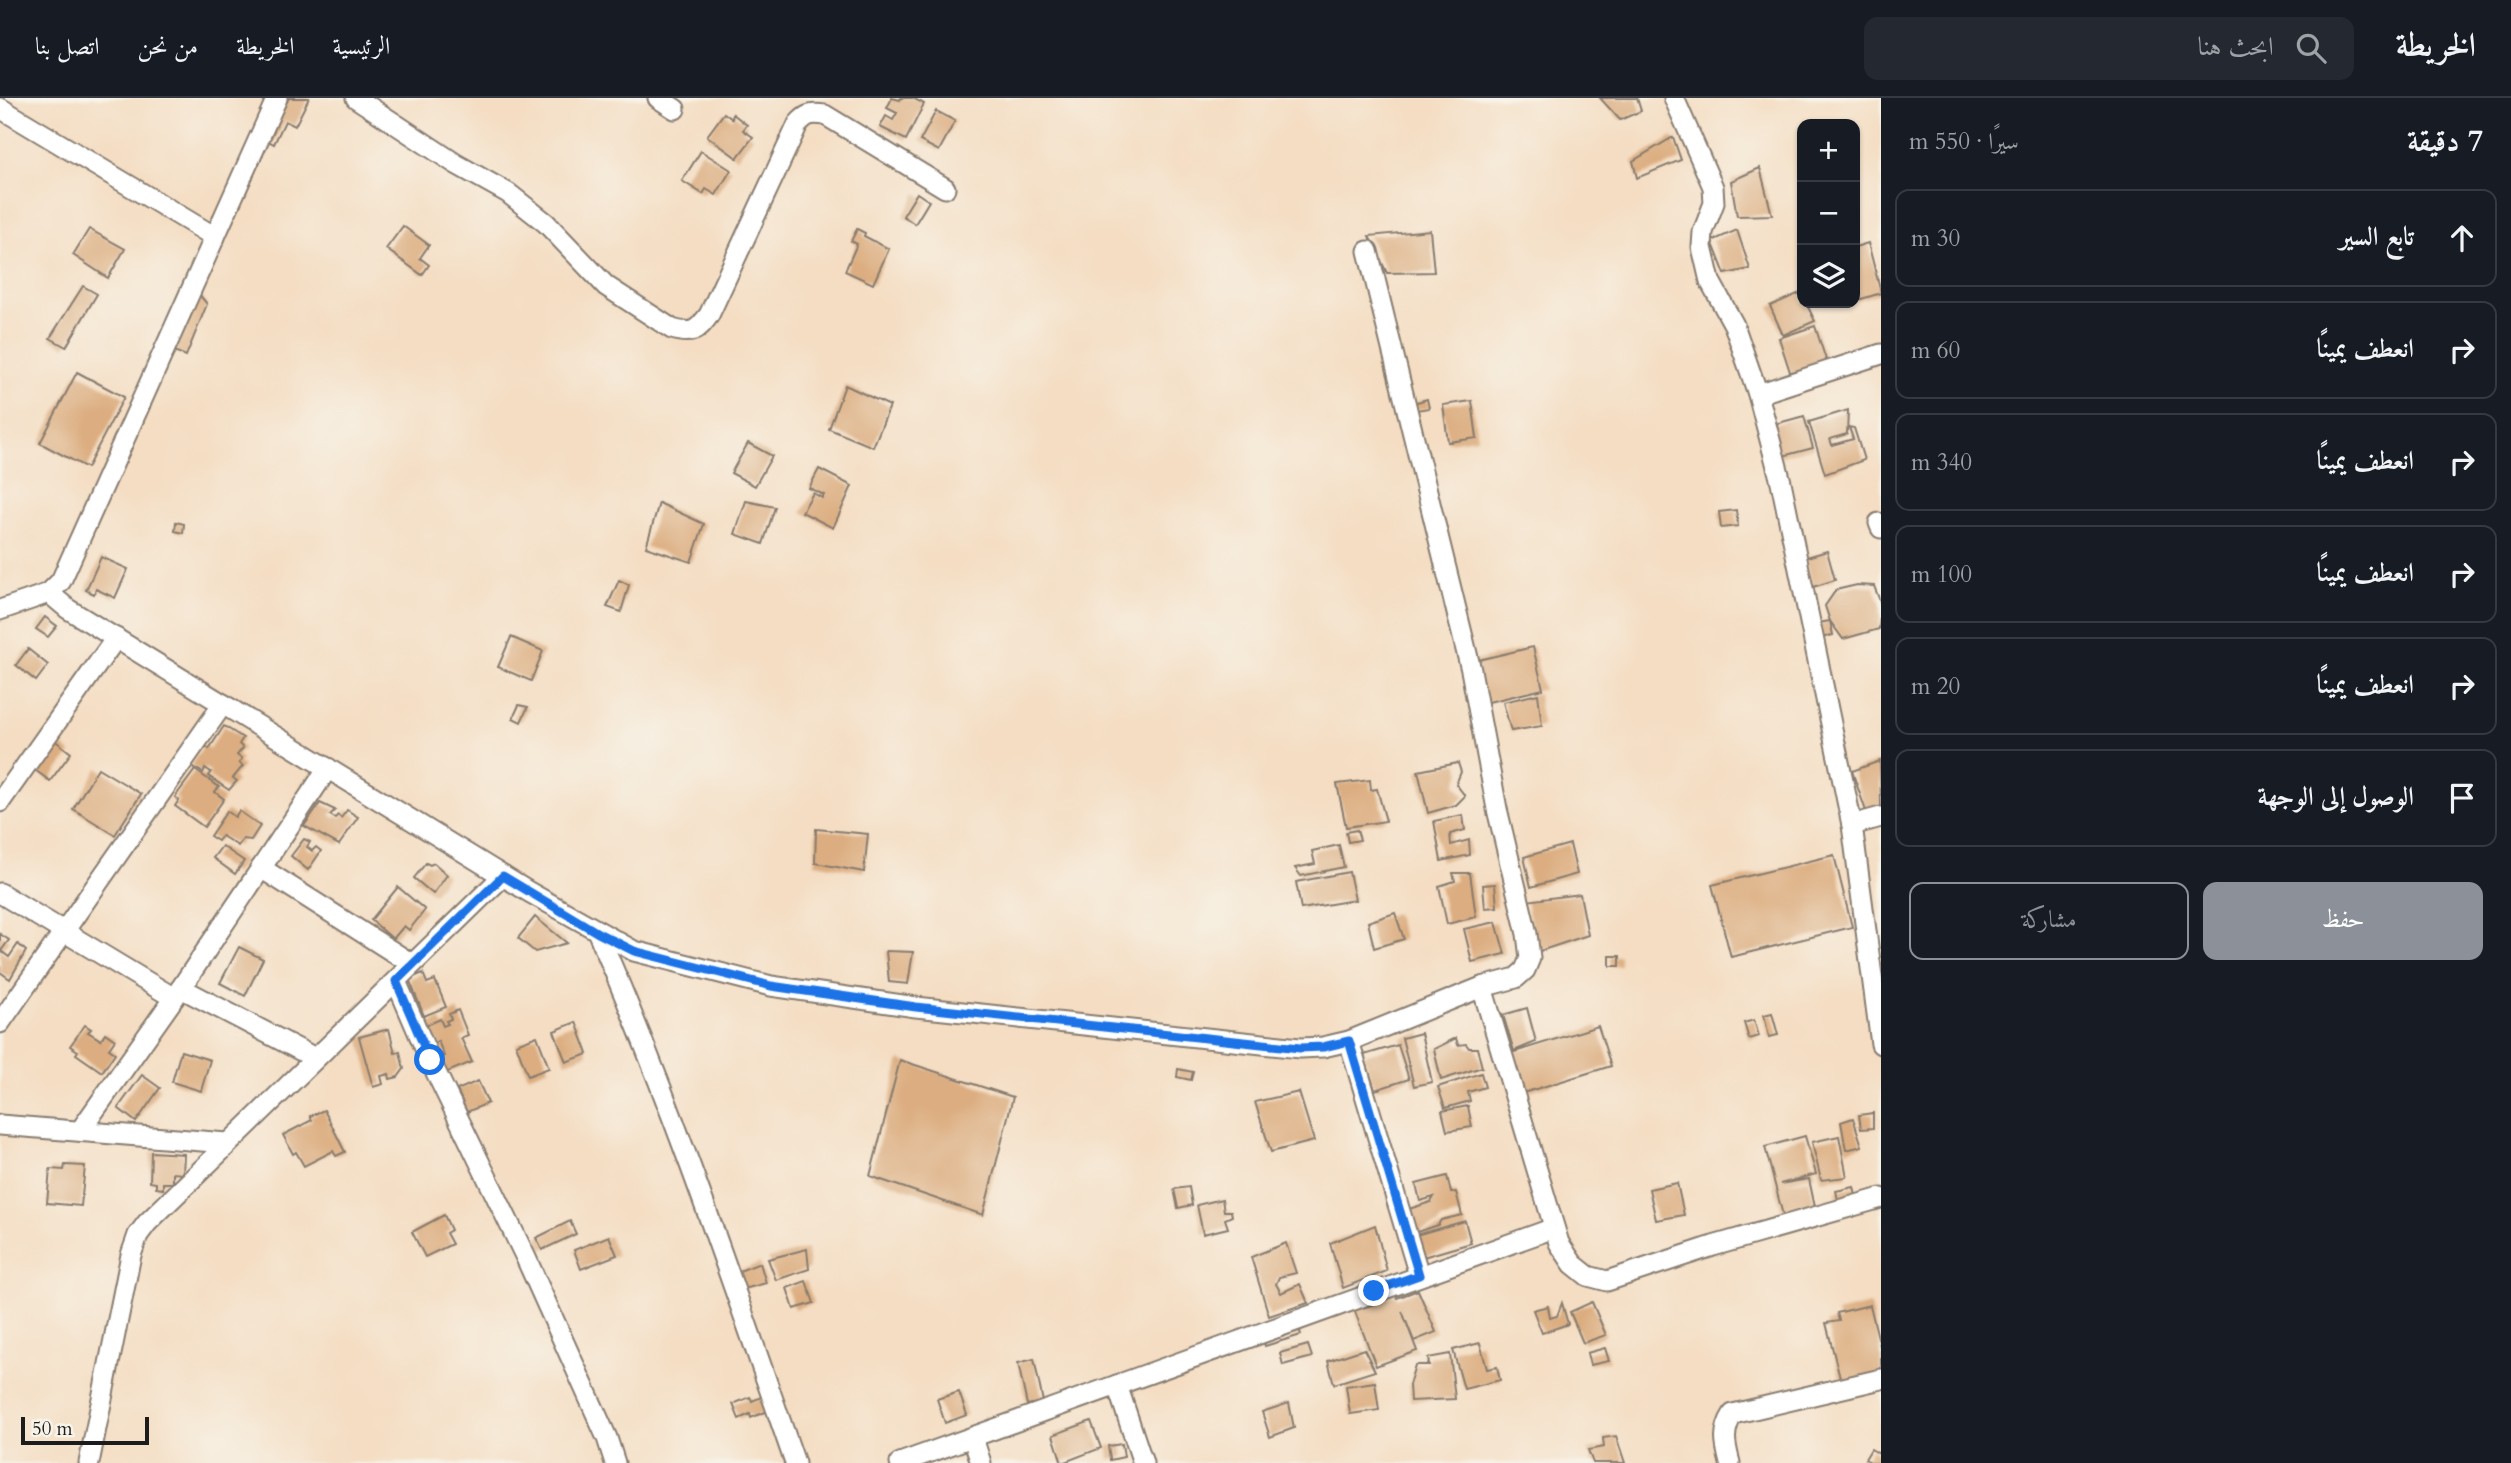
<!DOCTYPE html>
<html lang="ar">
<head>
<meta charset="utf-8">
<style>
  body { margin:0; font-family:Cardo,Amiri,serif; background:#242831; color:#f1f3f6; direction:rtl }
  .controls { position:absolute; right:21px; top:21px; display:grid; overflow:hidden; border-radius:14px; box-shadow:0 2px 5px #0004 }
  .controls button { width:63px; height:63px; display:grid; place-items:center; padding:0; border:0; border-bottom:2px solid #363941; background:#171b24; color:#f1f3f6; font:35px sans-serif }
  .scale { position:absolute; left:21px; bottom:18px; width:128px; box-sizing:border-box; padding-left:7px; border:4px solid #1c1c1c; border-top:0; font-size:19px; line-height:24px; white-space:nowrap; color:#1c1c1c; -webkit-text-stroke:5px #f7f3e8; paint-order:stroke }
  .stop { position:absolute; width:21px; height:21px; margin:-16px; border:5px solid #1a73e8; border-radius:50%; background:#fff }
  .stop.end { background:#1a73e8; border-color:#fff; box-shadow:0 2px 7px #0008 }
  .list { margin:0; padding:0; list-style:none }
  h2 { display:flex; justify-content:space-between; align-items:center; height:91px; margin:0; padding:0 28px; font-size:30px }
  h2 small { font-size:23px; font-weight:400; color:#9ea1a6 }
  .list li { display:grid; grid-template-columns:46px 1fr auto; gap:21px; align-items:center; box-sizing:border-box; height:98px; margin:0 14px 14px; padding:0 14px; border:2px solid #363941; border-radius:14px }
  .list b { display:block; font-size:26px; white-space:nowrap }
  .list em { font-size:23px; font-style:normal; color:#9ea1a6 }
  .actions { display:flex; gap:14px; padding:21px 28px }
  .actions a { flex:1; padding:16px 0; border:2px solid #8c9099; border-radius:14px; text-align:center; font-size:24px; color:#8c9099 }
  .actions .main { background:#8c9099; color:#fff }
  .icon { flex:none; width:38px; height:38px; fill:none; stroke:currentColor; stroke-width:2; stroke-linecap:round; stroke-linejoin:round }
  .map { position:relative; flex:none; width:1881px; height:1365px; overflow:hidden; direction:ltr }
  header { display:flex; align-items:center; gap:42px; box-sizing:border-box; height:98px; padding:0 35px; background:#171b24; border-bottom:2px solid #363941 }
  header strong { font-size:33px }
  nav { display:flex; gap:38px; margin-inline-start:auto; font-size:24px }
  .search { width:490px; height:63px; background:#242831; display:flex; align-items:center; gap:18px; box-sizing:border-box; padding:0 24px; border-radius:14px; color:#9ea1a6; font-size:26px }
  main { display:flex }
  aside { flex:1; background:#171b24 }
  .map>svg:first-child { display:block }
  .building { fill:#dcad80 }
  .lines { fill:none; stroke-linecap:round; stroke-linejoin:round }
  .minor-casing { stroke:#887c6f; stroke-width:23 }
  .minor { stroke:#fff; stroke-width:19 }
  .route { stroke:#1a73e8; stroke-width:9 }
</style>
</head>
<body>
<header>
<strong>الخريطة</strong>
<div class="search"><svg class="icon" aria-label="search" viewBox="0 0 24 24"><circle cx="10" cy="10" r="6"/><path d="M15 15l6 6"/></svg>ابحث هنا</div>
<nav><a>الرئيسية</a><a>الخريطة</a><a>من نحن</a><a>اتصل بنا</a></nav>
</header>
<main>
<aside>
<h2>7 دقيقة<small>سيرًا · 550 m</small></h2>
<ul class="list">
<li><svg class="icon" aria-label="ahead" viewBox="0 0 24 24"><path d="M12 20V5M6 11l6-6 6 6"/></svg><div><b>تابع السير</b></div><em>30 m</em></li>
<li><svg class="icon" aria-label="right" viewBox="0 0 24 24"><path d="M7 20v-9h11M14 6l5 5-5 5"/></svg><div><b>انعطف يمينًا</b></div><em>60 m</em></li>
<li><svg class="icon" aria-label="right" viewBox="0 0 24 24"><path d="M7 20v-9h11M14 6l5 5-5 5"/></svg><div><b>انعطف يمينًا</b></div><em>340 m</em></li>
<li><svg class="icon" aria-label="right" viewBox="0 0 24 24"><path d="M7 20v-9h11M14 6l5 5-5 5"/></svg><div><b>انعطف يمينًا</b></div><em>100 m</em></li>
<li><svg class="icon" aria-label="right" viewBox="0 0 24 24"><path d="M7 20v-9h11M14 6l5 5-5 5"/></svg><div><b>انعطف يمينًا</b></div><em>20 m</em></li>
<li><svg class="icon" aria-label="arrive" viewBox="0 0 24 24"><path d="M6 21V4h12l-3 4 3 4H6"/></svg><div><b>الوصول إلى الوجهة</b></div></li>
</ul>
<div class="actions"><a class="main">حفظ</a><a>مشاركة</a></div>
</aside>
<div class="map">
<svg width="1881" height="1365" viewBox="0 0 1881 1365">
  <rect width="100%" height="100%" fill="#f7f3e8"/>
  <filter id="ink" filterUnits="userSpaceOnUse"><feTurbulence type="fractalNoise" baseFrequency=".0143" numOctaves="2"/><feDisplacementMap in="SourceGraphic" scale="14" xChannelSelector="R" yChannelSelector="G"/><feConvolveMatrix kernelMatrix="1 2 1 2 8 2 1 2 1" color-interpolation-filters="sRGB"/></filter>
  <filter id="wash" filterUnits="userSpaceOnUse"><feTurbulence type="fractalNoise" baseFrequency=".00686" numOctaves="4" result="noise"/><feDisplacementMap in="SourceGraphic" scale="28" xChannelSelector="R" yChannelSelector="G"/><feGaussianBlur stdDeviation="1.57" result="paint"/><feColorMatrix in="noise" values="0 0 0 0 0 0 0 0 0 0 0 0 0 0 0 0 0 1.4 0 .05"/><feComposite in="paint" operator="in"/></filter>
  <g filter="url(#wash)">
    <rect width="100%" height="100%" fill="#f4ddc2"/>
    <g id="blocks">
      <!-- building -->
      <g class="building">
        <path d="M 289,0 L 309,0 L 295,28 L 285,23 L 274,46 L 267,42 Z"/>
        <path d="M 892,0 L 900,2 L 901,0 L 913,0 L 924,6 L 906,42 L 880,29 L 886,18 L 893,22 L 897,15 L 887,10 Z"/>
        <path d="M 1600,0 L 1637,0 L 1641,13 L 1620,22 Z"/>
        <path d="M 936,13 L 955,23 L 939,53 L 920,43 Z"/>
        <path d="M 724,15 L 732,21 L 733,16 L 747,27 L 743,32 L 753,39 L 737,60 L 707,38 Z"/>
        <path d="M 1673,39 L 1681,62 L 1637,80 L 1633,63 Z"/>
        <path d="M 701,53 L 731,72 L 716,97 L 706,91 L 703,96 L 682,83 Z"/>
        <path d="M 1760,70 L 1772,117 L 1737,118 L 1731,83 Z"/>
        <path d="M 917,95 L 929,103 L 915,126 L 903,118 Z"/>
        <path d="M 403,128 L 429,147 L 420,160 L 429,167 L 422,177 L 386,151 Z"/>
        <path d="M 89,131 L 125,151 L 108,180 L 73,157 Z"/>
        <path d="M 857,131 L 865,135 L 864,138 L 889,151 L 873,186 L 845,173 L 857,146 L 851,143 Z"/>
        <path d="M 1430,132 L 1434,174 L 1387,175 L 1369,138 Z"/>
        <path d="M 1737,132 L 1750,171 L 1725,176 L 1712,143 Z"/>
        <path d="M 1868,145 L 1881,195 L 1855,203 L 1855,149 Z"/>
        <path d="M 83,188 L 97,196 L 66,249 L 50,240 Z"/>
        <path d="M 1802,194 L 1802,205 L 1806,205 L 1815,223 L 1783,237 L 1770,208 Z"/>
        <path d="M 198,195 L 207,206 L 186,258 L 174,253 Z"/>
        <path d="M 1815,228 L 1827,265 L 1791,277 L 1779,240 Z"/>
        <path d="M 77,274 L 124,299 L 87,370 L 40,345 Z"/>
        <path d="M 845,287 L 890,308 L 873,349 L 829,331 Z"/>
        <path d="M 1427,301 L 1429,310 L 1417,312 L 1414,305 Z"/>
        <path d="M 1472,303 L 1477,340 L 1448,344 L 1443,307 Z"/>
        <path d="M 1848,312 L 1847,336 L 1830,341 L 1832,347 L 1853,341 L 1849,329 L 1854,330 L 1864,362 L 1825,376 L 1809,324 Z"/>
        <path d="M 1804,318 L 1813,350 L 1779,359 L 1771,327 Z"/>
        <path d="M 748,345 L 772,358 L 755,388 L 731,375 Z"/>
        <path d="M 819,371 L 852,388 L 833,430 L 802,414 L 813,395 L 822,400 L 824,397 L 809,390 Z"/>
        <path d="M 746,403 L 775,409 L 763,446 L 735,436 Z"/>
        <path d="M 659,405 L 704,426 L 691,464 L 646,449 Z"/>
        <path d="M 1736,412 L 1738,428 L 1721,430 L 1719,414 Z"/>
        <path d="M 176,424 L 184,426 L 183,435 L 175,433 Z"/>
        <path d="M 1827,453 L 1835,482 L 1813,489 L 1804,460 Z"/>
        <path d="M 101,459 L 128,471 L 115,500 L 96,491 L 94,496 L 86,492 Z"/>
        <path d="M 619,482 L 629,487 L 621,514 L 607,509 Z"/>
        <path d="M 1857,487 L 1874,488 L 1881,506 L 1879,531 L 1843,541 L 1830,523 L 1825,508 L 1836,492 Z"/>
        <path d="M 45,519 L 57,528 L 48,539 L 36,531 Z"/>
        <path d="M 1830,523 L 1833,537 L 1821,540 L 1818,525 Z"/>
        <path d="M 511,539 L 543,553 L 531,583 L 498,569 Z"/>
        <path d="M 1533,549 L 1543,591 L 1484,605 L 1474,563 Z"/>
        <path d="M 28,551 L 48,567 L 36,583 L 16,567 Z"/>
        <path d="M 1538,596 L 1542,628 L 1511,633 L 1503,604 Z"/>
        <path d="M 519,607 L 528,609 L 521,624 L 513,620 Z"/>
        <path d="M 224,628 L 243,640 L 239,646 L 243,650 L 237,657 L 242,661 L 239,665 L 243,668 L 233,680 L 237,683 L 229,692 L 208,678 L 211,674 L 205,670 L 203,675 L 191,667 L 204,647 L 209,651 Z"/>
        <path d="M 53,641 L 71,655 L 50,683 L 31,669 Z"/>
        <path d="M 1880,663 L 1881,711 L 1867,716 L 1852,673 Z"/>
        <path d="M 1458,665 L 1461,674 L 1456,686 L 1465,698 L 1456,707 L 1428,715 L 1418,673 Z"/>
        <path d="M 98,670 L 141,696 L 115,737 L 73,711 Z"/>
        <path d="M 195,672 L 219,689 L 215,694 L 224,701 L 204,729 L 175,708 L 179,702 L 175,699 Z"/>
        <path d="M 1370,682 L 1371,692 L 1377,691 L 1386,723 L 1346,729 L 1337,686 Z"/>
        <path d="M 320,705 L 335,712 L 330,717 L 335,720 L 338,717 L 341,720 L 347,712 L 358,719 L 339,747 L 304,728 Z"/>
        <path d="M 227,713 L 235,719 L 239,713 L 260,728 L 251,742 L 243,741 L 238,748 L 222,738 L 218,743 L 210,738 Z"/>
        <path d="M 1463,717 L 1465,732 L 1450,736 L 1451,747 L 1469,742 L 1470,757 L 1441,763 L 1434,723 Z"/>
        <path d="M 816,731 L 868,736 L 864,774 L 815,765 Z"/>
        <path d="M 1357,732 L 1360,742 L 1348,744 L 1346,734 Z"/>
        <path d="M 304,741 L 310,744 L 307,749 L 312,753 L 316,749 L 321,753 L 308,772 L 291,758 Z"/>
        <path d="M 1570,746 L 1577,776 L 1531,789 L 1524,759 Z"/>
        <path d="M 1339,747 L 1344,769 L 1301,778 L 1295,770 L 1315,766 L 1312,753 Z"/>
        <path d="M 222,748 L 244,763 L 235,776 L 213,760 Z"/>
        <path d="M 1834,757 L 1852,829 L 1731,859 L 1712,787 Z"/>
        <path d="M 426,765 L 430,767 L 434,765 L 447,777 L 433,796 L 414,780 Z"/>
        <path d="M 1349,774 L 1355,802 L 1301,811 L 1296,784 Z"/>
        <path d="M 1453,775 L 1470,775 L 1476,819 L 1447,826 L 1439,788 L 1455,783 Z"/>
        <path d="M 1495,786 L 1497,809 L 1485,810 L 1483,787 Z"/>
        <path d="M 398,789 L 425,812 L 409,832 L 404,828 L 393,841 L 371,822 Z"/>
        <path d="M 1580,796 L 1588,837 L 1537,854 L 1526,803 Z"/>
        <path d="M 1395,815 L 1404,841 L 1374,850 L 1368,824 Z"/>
        <path d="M 535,819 L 567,845 L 535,854 L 518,840 Z"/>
        <path d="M 1496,824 L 1505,856 L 1472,864 L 1464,831 Z"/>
        <path d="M 0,836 L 9,842 L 1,853 L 9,859 L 18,846 L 26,853 L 10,881 L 0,874 Z"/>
        <path d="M 239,849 L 263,861 L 245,898 L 220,885 Z"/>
        <path d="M 886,853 L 913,854 L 908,886 L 889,884 Z"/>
        <rect x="1610" y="858" width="10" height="10"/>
        <path d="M 423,875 L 427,885 L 435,882 L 446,909 L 424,918 L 409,881 Z"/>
        <path d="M 1527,910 L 1536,944 L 1514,953 L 1503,917 Z"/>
        <path d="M 458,912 L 468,937 L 461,940 L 472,964 L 445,975 L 438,960 L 444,958 L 438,943 L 432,946 L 425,928 L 440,921 L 443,928 L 448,926 L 446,923 L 451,921 L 449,916 Z"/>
        <path d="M 1772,915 L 1778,937 L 1769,939 L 1764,917 Z"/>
        <path d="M 1754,922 L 1759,938 L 1749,941 L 1744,925 Z"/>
        <path d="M 576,924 L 588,956 L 566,964 L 554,933 Z"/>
        <path d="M 85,927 L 91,931 L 88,934 L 101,942 L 105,935 L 115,942 L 109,951 L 115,955 L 102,974 L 76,956 L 78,953 L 70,948 Z"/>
        <path d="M 1598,928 L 1611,968 L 1523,995 L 1511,955 Z"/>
        <path d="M 389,931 L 395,955 L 400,954 L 404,971 L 398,979 L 390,981 L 389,976 L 381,978 L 383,986 L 373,989 L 359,939 Z"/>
        <path d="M 1421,935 L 1432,984 L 1414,988 L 1402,940 Z"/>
        <path d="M 537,938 L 549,970 L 528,978 L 516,946 Z"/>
        <path d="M 1456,940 L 1458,947 L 1466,946 L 1469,950 L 1477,950 L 1482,969 L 1441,982 L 1434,951 Z"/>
        <path d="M 1398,947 L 1409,981 L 1375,992 L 1364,957 Z"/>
        <path d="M 181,953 L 210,962 L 201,993 L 172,984 Z"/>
        <path d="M 900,962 L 1013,999 L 983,1117 L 870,1078 Z"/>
        <path d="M 1178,971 L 1193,974 L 1191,982 L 1177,979 Z"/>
        <path d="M 1481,975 L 1485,989 L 1468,994 L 1470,1003 L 1445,1010 L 1438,989 Z"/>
        <path d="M 142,977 L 160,990 L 136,1024 L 118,1010 Z"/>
        <path d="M 478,983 L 488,1005 L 467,1014 L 457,992 Z"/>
        <path d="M 1299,994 L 1314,1043 L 1271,1054 L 1255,1004 Z"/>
        <path d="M 1468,1008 L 1472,1029 L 1447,1033 L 1442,1013 Z"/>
        <path d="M 324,1012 L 345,1054 L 336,1058 L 333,1053 L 304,1068 L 296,1054 L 293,1056 L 283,1037 L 312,1022 L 310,1018 Z"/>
        <path d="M 1873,1015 L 1873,1030 L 1861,1031 L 1859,1017 Z"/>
        <path d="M 1853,1020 L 1862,1048 L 1846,1052 L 1841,1024 Z"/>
        <path d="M 1805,1038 L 1816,1076 L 1780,1086 L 1809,1081 L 1816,1114 L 1784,1121 L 1765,1049 Z"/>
        <path d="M 1839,1038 L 1847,1079 L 1821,1082 L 1812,1044 Z"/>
        <path d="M 151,1054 L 184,1056 L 183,1076 L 173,1075 L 173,1085 L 163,1085 L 163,1091 L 156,1090 L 156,1085 L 150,1084 Z"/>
        <path d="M 65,1067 L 85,1068 L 81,1108 L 47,1105 L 50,1071 L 64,1072 Z"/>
        <path d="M 1447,1078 L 1451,1095 L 1456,1094 L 1462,1117 L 1441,1122 L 1438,1127 L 1414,1135 L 1406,1112 L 1431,1104 L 1434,1099 L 1420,1103 L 1416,1086 Z"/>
        <path d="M 1677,1085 L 1684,1117 L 1656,1122 L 1649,1091 Z"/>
        <path d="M 1189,1089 L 1192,1107 L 1178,1110 L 1174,1091 Z"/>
        <path d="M 1854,1089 L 1857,1102 L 1839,1106 L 1836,1093 Z"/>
        <path d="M 1222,1101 L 1224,1113 L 1231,1113 L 1232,1118 L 1225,1121 L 1228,1130 L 1203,1136 L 1197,1107 Z"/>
        <path d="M 444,1117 L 451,1132 L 446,1135 L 452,1146 L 425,1159 L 412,1134 Z"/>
        <path d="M 570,1123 L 576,1136 L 542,1152 L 536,1140 Z"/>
        <path d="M 1465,1123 L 1471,1145 L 1423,1159 L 1416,1137 Z"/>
        <path d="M 1375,1127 L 1387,1173 L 1343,1190 L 1330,1145 Z"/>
        <path d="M 609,1138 L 617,1157 L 581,1171 L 574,1152 Z"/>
        <path d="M 1286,1145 L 1296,1175 L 1279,1179 L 1276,1186 L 1281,1195 L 1300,1186 L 1308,1205 L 1269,1218 L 1251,1159 Z"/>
        <path d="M 807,1151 L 809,1171 L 776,1182 L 768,1161 Z"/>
        <path d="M 760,1165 L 766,1185 L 740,1192 L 734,1175 Z"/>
        <path d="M 806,1183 L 814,1205 L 794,1211 L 787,1190 Z"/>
        <path d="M 1418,1192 L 1436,1234 L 1414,1243 L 1402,1213 L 1417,1253 L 1376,1268 L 1354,1211 L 1395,1196 L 1397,1200 Z"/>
        <path d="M 1592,1204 L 1606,1237 L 1583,1245 L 1570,1214 Z"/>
        <path d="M 1562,1205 L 1568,1226 L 1542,1235 L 1533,1212 L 1548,1208 L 1550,1220 L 1557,1218 Z"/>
        <path d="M 1870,1207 L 1881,1252 L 1881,1275 L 1841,1284 L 1826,1225 L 1839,1223 L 1837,1215 Z"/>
        <path d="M 1299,1230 L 1301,1237 L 1265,1248 L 1262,1240 Z"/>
        <path d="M 1480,1245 L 1487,1271 L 1497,1269 L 1500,1282 L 1464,1291 L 1453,1252 Z"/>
        <path d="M 1308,1247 L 1312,1259 L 1283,1267 L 1280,1255 Z"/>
        <path d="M 1605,1250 L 1609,1263 L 1590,1267 L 1587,1255 Z"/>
        <path d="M 1364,1251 L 1375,1273 L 1334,1286 L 1328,1263 Z"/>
        <path d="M 1450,1256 L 1455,1301 L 1410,1303 L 1409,1287 L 1415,1267 L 1429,1267 L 1428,1260 Z"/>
        <path d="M 1034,1261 L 1043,1304 L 1027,1307 L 1018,1265 Z"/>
        <path d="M 1375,1284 L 1379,1312 L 1350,1316 L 1346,1288 Z"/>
        <path d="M 959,1294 L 967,1317 L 945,1325 L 937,1301 Z"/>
        <path d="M 764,1298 L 770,1312 L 751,1320 L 750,1316 L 739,1321 L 733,1306 L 750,1299 L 752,1303 Z"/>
        <path d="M 1289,1305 L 1294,1330 L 1270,1339 L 1262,1314 Z"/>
        <path d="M 1091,1323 L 1101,1350 L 1062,1365 L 1053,1337 Z"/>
        <path d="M 1616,1338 L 1625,1365 L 1593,1365 L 1588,1352 L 1604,1349 L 1603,1340 Z"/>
        <path d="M 1122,1346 L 1124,1359 L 1110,1362 L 1108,1348 Z"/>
        <path d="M 1871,1351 L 1881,1357 L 1881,1365 L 1872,1365 L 1865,1361 Z"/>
      </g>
    </g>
  </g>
  <g filter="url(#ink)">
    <use href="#blocks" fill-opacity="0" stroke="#887c6f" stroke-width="2"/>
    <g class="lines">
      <!-- minor casing -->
      <g class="minor-casing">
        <g id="minor">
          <path d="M 356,0 L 456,66 L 508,95 L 546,125 L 606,188 L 672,231 C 693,237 697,233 709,217 L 798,26 C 806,16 812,15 825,17 L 945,90"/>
          <path d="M 658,0 L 675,11"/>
          <path d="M 1674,0 L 1713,89 L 1714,105 L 1703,134 L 1702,149 L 1710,183 L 1734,227 L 1758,296 L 1781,384 L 1852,727 L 1881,946"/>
          <path d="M 0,10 L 215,139"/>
          <path d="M 1758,296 L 1881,256"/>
          <path d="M 1879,425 L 1881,430"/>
          <path d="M 49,495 L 68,511 L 529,794 L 634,853 L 771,888 L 916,909 L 1300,950 L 1323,949 L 1349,943 L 1482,889 L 1516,880 L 1525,872 L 1530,860 L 1527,836 L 1497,711 L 1471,572 L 1368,153"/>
          <path d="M 0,512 L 49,495 L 61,483 L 277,0"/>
          <path d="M 0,704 L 116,540"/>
          <path d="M 1852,727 L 1881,719"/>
          <path d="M 261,770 L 412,866"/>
          <path d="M 0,795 L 174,900"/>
          <path d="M 598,835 C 673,1008 733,1187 795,1365"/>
          <path d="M 396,883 L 430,962 L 526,1160 L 607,1340 L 615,1365"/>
          <path d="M 1482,889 L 1559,1145 L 1573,1166 L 1588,1178 L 1607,1183 L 1713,1148 L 1881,1100"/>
          <path d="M 181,890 L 315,960"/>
          <path d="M 0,925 L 223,606"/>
          <path d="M 1349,943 L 1419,1177"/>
          <path d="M 0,1027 L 227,1045"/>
          <path d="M 80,1033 L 181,890 L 328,670"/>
          <path d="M 1117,1287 L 1143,1365"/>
          <path d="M 973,1340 L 981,1365"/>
          <path d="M 89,1365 L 131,1157 L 138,1137 L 147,1125 L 503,778"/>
          <path d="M 900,1365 L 1554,1130"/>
          <path d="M 1730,1365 C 1725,1346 1722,1333 1733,1316 L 1881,1281"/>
        </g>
      </g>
      <!-- minor -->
      <use href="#minor" class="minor"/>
    </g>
  </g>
  <g class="lines" filter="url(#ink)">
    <!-- route -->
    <path class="route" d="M 430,962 L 396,883 L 503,778 L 598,835 L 634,853 L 771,888 L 916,909 L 1300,950 L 1323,949 L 1349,943 L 1419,1177 L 1374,1193"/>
  </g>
</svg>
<div class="controls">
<button>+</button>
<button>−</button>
<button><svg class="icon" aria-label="layers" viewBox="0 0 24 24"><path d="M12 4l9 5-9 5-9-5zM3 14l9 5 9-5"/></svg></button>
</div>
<div class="scale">50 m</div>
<div class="stop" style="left:430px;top:962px"></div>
<div class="stop end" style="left:1374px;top:1193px"></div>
</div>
</main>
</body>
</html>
